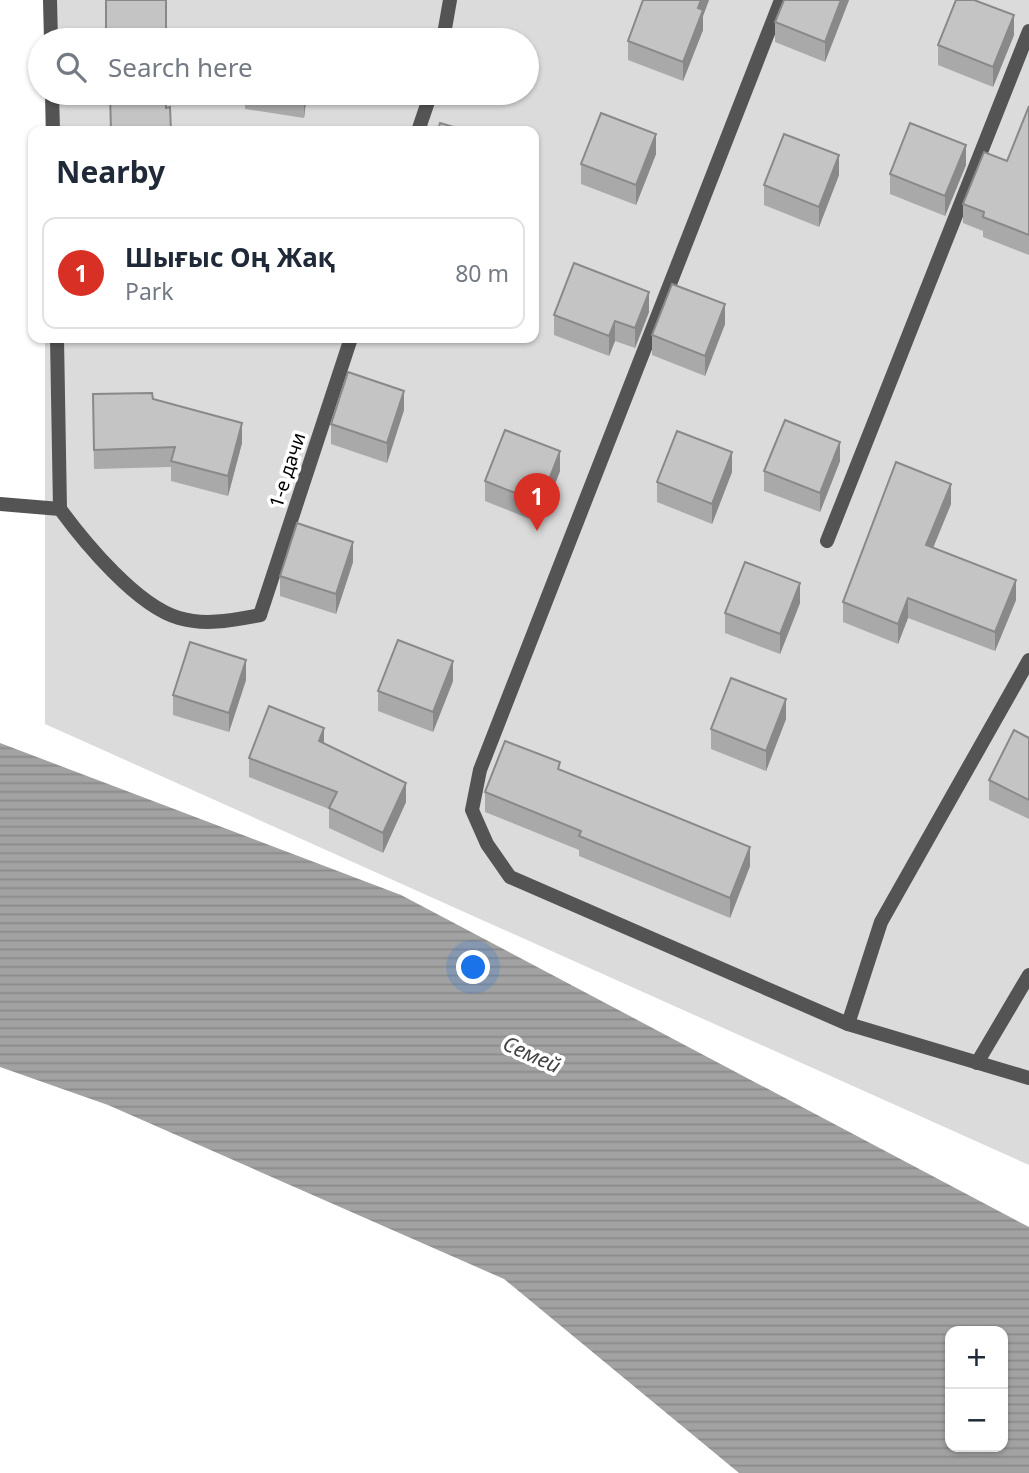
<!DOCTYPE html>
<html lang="en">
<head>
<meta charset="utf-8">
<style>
  body { margin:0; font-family:"Noto Sans",sans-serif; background:#f2f2f3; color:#1f2937 }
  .controls { position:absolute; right:21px; bottom:21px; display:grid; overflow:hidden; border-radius:14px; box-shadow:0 2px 5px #0004 }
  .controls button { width:63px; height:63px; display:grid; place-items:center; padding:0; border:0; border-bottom:2px solid #e0e1e3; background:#fff; color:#1f2937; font:35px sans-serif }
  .you { position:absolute; left:474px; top:968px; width:24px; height:24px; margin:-18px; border:5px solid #fff; border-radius:50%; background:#1a73e8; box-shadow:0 0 0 10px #1a73e833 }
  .badge { display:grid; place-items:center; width:46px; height:46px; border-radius:50%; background:#d93025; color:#fff; font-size:23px; font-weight:700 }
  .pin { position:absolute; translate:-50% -58px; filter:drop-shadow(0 2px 4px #0008) }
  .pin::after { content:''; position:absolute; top:37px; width:24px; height:21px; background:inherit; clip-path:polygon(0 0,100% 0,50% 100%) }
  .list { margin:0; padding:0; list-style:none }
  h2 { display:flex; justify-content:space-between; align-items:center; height:91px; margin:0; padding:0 28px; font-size:30px }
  h2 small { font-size:23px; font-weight:400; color:#747a83 }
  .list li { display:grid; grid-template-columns:46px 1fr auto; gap:21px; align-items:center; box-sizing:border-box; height:112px; margin:0 14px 14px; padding:0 14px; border:2px solid #e0e1e3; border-radius:14px }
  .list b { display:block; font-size:26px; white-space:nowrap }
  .list p { margin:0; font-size:23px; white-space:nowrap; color:#747a83 }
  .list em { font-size:23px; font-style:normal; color:#747a83 }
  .icon { flex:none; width:38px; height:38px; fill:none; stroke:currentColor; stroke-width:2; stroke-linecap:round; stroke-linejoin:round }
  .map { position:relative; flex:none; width:1029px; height:1473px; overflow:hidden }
  .search { position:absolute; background:#fff; box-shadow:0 2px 5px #0004; left:28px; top:28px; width:511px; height:77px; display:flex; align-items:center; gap:18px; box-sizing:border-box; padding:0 24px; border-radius:38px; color:#747a83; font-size:26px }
  .panel { position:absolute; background:#fff; box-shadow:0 2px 5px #0004; left:28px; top:126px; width:511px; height:217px; border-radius:14px }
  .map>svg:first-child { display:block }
  .green { fill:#dbdbdb }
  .water { fill:url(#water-rules); fill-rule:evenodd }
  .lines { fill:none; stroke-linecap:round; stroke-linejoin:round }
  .service { stroke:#545454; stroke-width:14 }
  .minor { stroke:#545454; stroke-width:14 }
  .wall { fill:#a9a9a9 }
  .shaded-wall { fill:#898989 }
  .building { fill:#c4c4c4; stroke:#898989; stroke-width:2 }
  .labels { text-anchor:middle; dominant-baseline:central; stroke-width:7; stroke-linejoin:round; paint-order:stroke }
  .street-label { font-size:19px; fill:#000; stroke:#fff }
  .water-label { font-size:21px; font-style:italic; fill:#434343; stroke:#fff }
</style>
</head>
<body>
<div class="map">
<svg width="1029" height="1473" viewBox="0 0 1029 1473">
  <defs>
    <pattern id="water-rules" width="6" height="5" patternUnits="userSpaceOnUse" patternTransform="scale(1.75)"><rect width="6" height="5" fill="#a2a2a2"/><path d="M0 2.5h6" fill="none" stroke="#8a8a8a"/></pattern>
  </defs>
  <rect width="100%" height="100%" fill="#fff"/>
  <!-- green -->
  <path class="green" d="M 45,0 L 1029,0 L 1029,1165 L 45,724 L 45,338 L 534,338 L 534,131 L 45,131 L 45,93 L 527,93 L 527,40 L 45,40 Z"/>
  <!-- water -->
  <path class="water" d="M 0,743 L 401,895 L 1029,1227 L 1029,1473 L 739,1473 L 504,1279 L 108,1105 L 0,1067 ZM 950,1331 L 1003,1331 L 1003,1447 L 950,1447 Z"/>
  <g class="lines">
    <!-- service -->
    <g class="service">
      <path d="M 50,0 L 51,40"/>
      <path d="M 781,0 L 480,770 L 472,810 L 487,844 L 510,877 L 848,1024 L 1029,1078"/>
      <path d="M 443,40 L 450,0"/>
      <path d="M 52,93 L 53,131"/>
      <path d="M 418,131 L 431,93"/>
      <path d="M 57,338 L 60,509"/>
      <path d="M 827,541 L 1029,31"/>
      <path d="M 260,615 L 351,338"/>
      <path d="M 848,1024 L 881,922 L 1029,660"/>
      <path d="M 977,1063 L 1029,975"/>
    </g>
    <!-- minor -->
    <path class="minor" d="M 0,504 L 60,509 C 85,543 137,606 179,618 C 206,626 233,620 260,615"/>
  </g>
  <!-- wall -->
  <g class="wall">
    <path d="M 643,0 L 709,0 L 703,16 L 703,30 L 683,81 L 628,60 L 628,41 Z"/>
    <path d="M 784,0 L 849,0 L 825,62 L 775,42 L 775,22 Z"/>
    <path d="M 1014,35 L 993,87 L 938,65 L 938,45 Z"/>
    <path d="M 245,93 L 307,93 L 304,118 L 245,109 Z"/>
    <path d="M 1029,106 L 1029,255 L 983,237 L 983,231 L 963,223 L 963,204 L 1007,161 Z"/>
    <path d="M 656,154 L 636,205 L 581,184 L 581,164 Z"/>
    <path d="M 966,165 L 945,216 L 890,194 L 890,174 Z"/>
    <path d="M 839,175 L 819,227 L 764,205 L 764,185 Z"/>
    <path d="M 649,312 L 635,348 L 615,341 L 609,356 L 554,335 L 554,315 Z"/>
    <path d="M 725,324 L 705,376 L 652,355 L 652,335 Z"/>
    <path d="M 153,399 L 242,443 L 228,496 L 171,481 L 171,467 L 94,469 L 93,414 Z"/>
    <path d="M 404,410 L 387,463 L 331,444 L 331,424 Z"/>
    <path d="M 840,461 L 820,512 L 764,491 L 764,471 Z"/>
    <path d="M 560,471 L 540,523 L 485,501 L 485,481 Z"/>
    <path d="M 732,472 L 712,524 L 657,502 L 657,482 Z"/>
    <path d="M 951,504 L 933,548 L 1016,600 L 995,651 L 908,618 L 898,644 L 843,622 L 843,602 Z"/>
    <path d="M 353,562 L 336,614 L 280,596 L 280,576 Z"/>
    <path d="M 800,603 L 780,654 L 725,633 L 725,613 Z"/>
    <path d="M 246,680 L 229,732 L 173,715 L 173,695 Z"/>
    <path d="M 453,681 L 433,732 L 378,711 L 378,691 Z"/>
    <path d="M 786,719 L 766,771 L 711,749 L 711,729 Z"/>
    <path d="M 1029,738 L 1029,819 L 989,800 L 989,780 Z"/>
    <path d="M 324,743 L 406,802 L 383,853 L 329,828 L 329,809 L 249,777 L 249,758 Z"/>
    <path d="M 560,770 L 750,866 L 730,918 L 579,856 L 579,850 L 485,812 L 485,792 Z"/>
  </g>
  <!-- shaded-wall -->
  <g class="shaded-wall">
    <path d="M 701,0 L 709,0 L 703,16 L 703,30 L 683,81 L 683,62 Z"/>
    <path d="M 841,0 L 849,0 L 825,62 L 825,42 Z"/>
    <path d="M 1014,15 L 1014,35 L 993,87 L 993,67 Z"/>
    <path d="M 305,93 L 307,93 L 304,118 L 304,98 Z"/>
    <path d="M 656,134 L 656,154 L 636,205 L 636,185 Z"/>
    <path d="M 966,145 L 966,165 L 945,216 L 945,196 Z"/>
    <path d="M 839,155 L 839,175 L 819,227 L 819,207 Z"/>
    <path d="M 649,292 L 649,312 L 635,348 L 635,328 Z"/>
    <path d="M 725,304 L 725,324 L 705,376 L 705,356 Z"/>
    <path d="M 615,321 L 615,341 L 609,356 L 609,336 Z"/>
    <path d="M 404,391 L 404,410 L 387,463 L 387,443 Z"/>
    <path d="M 242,423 L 242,443 L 228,496 L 228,476 Z"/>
    <path d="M 840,442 L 840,461 L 820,512 L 820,493 Z"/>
    <path d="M 560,451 L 560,471 L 540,523 L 540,503 Z"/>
    <path d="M 732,452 L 732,472 L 712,524 L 712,504 Z"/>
    <path d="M 951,484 L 951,504 L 926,565 L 926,545 Z"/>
    <path d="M 353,542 L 353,562 L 336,614 L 336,594 Z"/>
    <path d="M 1016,580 L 1016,600 L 995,651 L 995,632 Z"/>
    <path d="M 800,583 L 800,603 L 780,654 L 780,634 Z"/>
    <path d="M 908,598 L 908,618 L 898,644 L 898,624 Z"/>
    <path d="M 246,660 L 246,680 L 229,732 L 229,713 Z"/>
    <path d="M 453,661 L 453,681 L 433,732 L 433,712 Z"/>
    <path d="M 786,699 L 786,719 L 766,771 L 766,751 Z"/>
    <path d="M 324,728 L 324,748 L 319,741 Z"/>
    <path d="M 406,783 L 406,802 L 383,853 L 383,833 Z"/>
    <path d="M 750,847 L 750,866 L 730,918 L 730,898 Z"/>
  </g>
  <!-- building -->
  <g class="building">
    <rect x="106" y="0" width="60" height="40"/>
    <path d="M 643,0 L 701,0 L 698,8 L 703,10 L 683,62 L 628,41 Z"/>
    <path d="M 784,0 L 841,0 L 825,42 L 775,22 Z"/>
    <path d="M 956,0 L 974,0 L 1014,15 L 993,67 L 938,45 Z"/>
    <path d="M 253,35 L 291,40 L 252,40 Z"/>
    <path d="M 110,93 L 166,93 L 166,108 L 170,107 L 171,131 L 111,131 Z"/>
    <path d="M 268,93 L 305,93 L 304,98 Z"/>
    <path d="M 1029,106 L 1029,235 L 983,217 L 984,212 L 963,204 L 984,152 L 1007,161 Z"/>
    <path d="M 601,113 L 656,134 L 636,185 L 581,164 Z"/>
    <path d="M 440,123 L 467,131 L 438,131 Z"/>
    <path d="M 910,123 L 966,145 L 945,196 L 890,174 Z"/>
    <path d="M 784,134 L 839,155 L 819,207 L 764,185 Z"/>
    <path d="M 574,263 L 649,292 L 635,328 L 615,321 L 609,336 L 554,315 Z"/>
    <path d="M 672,284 L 725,304 L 705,356 L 652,335 Z"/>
    <path d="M 348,372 L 404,391 L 387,443 L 331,424 Z"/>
    <path d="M 152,393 L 153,399 L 242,423 L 228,476 L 171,461 L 175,447 L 94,450 L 93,394 Z"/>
    <path d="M 785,420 L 840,442 L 820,493 L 764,471 Z"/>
    <path d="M 505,430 L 560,451 L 540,503 L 485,481 Z"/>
    <path d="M 677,431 L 732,452 L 712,504 L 657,482 Z"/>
    <path d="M 896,462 L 951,484 L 926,545 L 1016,580 L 995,632 L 908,598 L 898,624 L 843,602 Z"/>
    <path d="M 297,523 L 353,542 L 336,594 L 280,576 Z"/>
    <path d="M 745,562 L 800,583 L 780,634 L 725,613 Z"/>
    <path d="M 398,640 L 453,661 L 433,712 L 378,691 Z"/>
    <path d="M 190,642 L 246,660 L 229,713 L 173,695 Z"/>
    <path d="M 731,678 L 786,699 L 766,751 L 711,729 Z"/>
    <path d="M 269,706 L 324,728 L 319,741 L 406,783 L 383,833 L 329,808 L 337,792 L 249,758 Z"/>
    <path d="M 1014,730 L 1029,738 L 1029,800 L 989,780 Z"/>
    <path d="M 505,741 L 560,762 L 558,769 L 750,847 L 730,898 L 579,836 L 581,831 L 485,792 Z"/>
  </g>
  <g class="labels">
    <!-- street labels -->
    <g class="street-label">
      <text transform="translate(287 470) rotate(-72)">1-е дачи</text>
    </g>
    <!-- water labels -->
    <g class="water-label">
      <text transform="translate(532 1054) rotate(24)">Семей</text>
    </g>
  </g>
</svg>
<div class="controls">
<button>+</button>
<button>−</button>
</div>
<div class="you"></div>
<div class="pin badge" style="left:537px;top:531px">1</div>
<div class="search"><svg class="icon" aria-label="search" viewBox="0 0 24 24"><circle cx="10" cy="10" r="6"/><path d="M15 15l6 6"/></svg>Search here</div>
<section class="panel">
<h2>Nearby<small></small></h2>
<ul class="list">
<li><span class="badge">1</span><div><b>Шығыс Оң Жақ</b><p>Park</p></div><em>80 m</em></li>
</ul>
</section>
</div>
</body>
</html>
